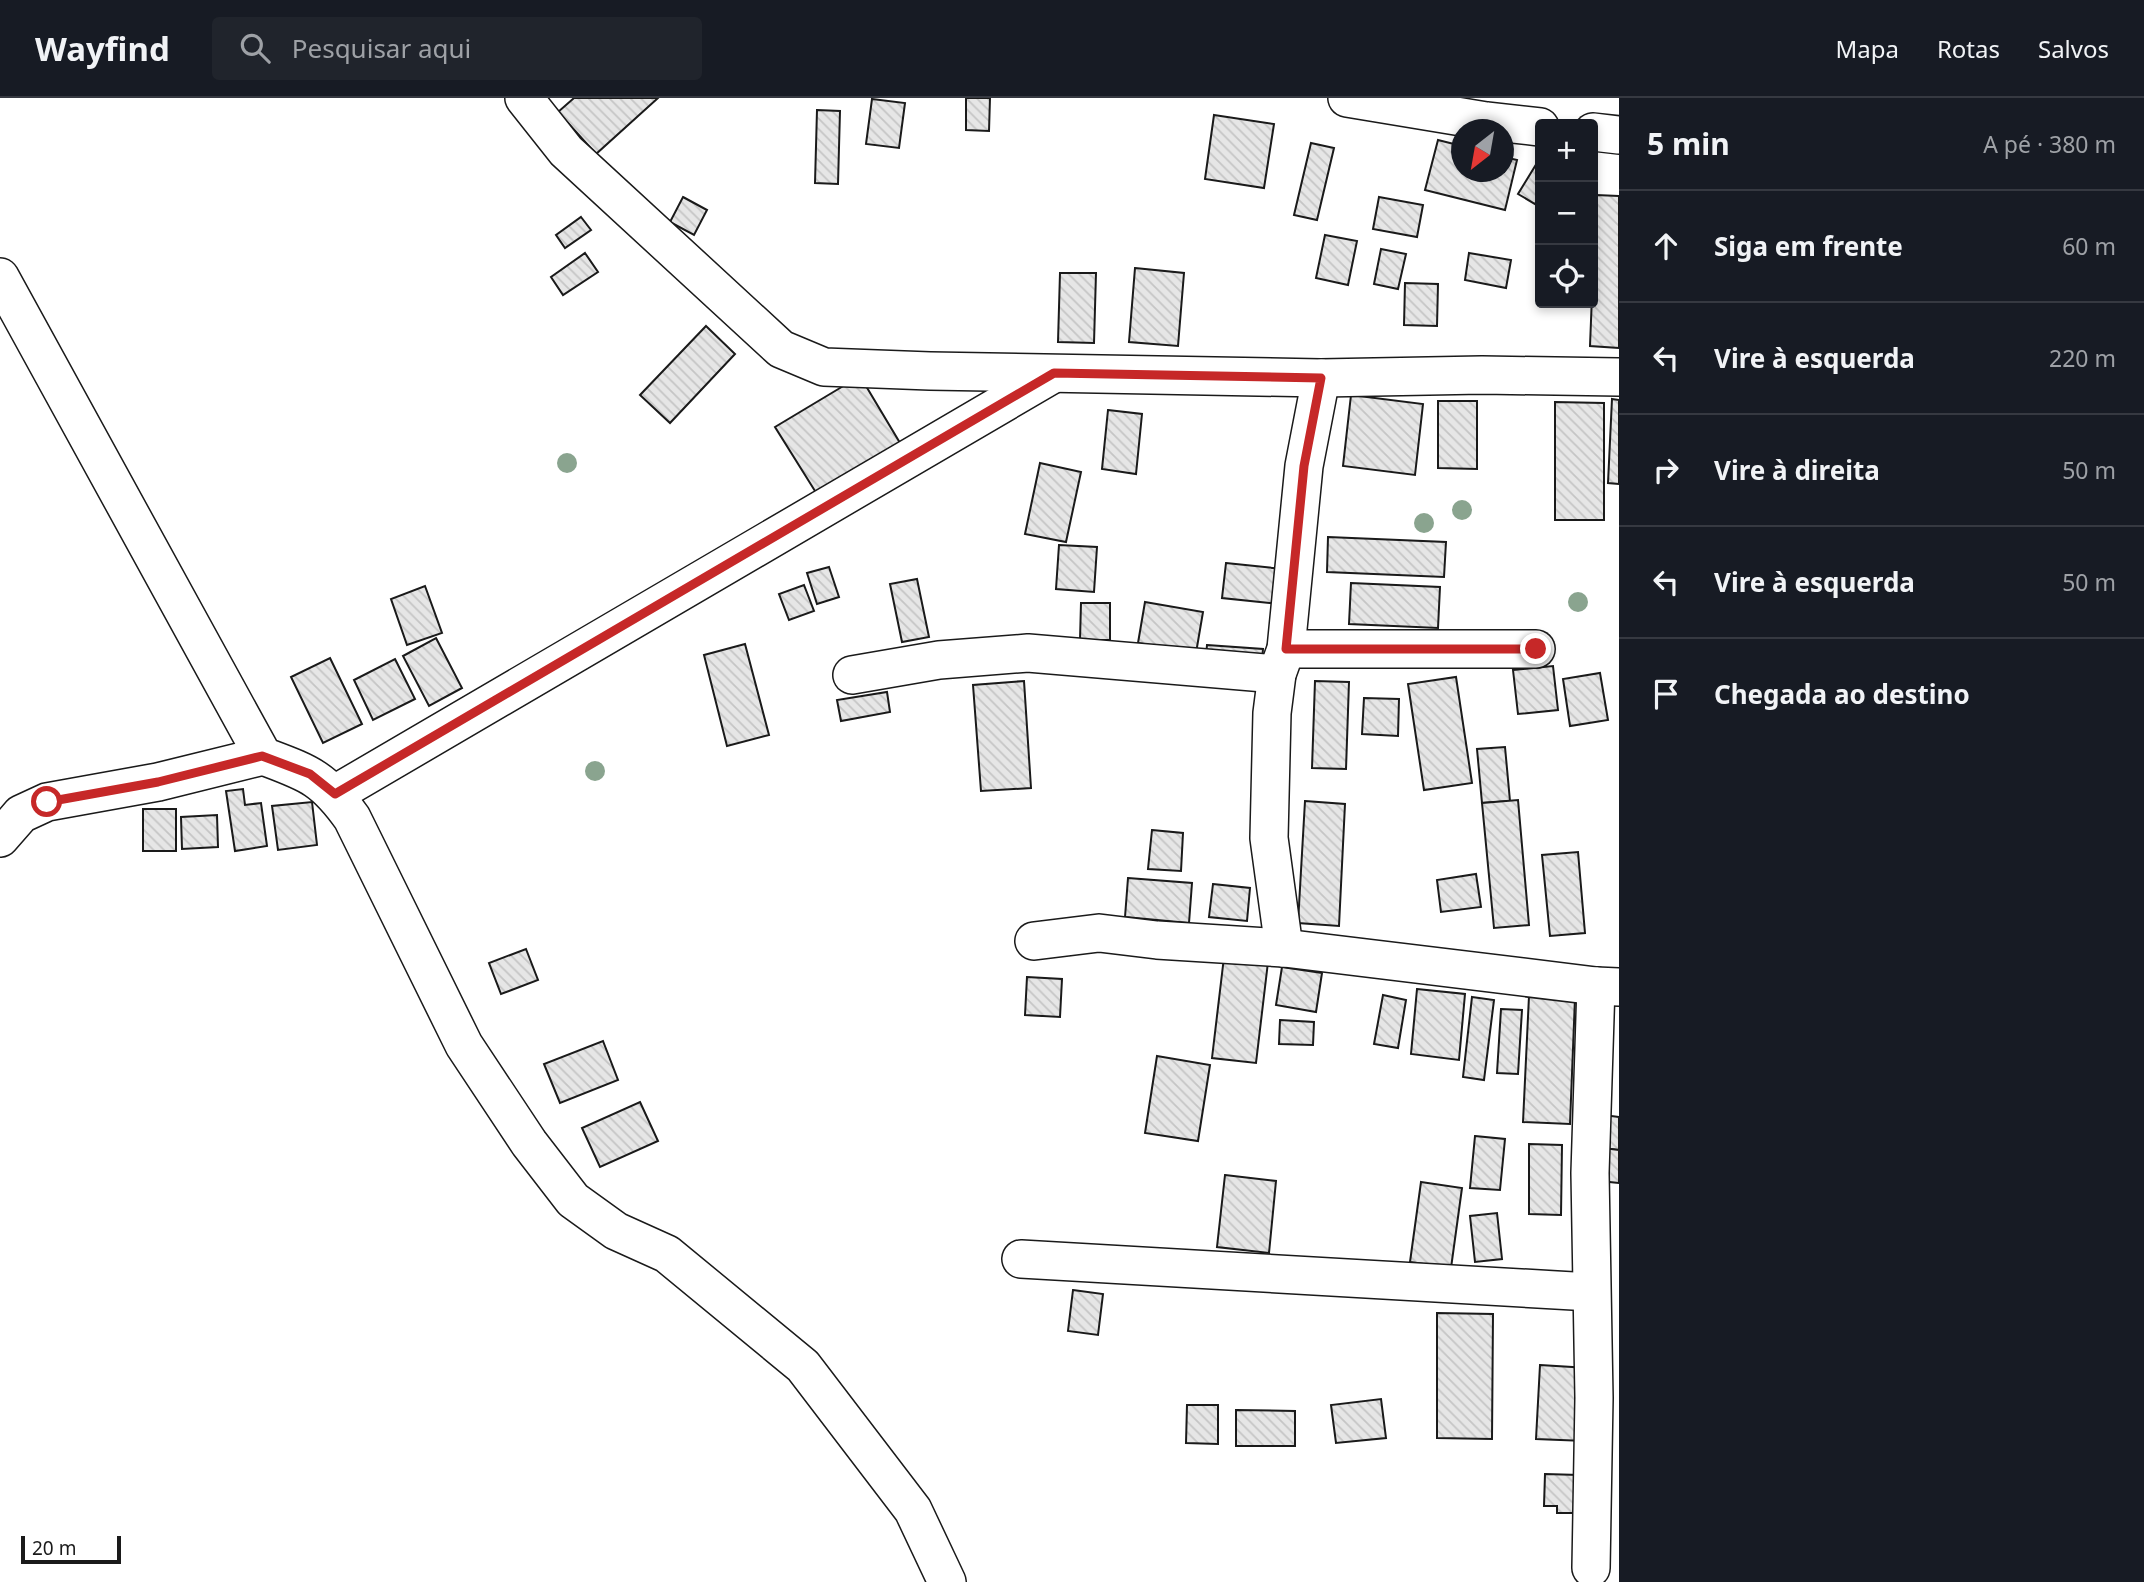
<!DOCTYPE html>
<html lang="pt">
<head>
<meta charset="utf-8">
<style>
  body { margin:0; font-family:"Noto Sans",sans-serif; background:#20242c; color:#f1f3f6 }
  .controls { position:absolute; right:21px; top:21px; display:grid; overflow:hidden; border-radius:7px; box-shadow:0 4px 10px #0003 }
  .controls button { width:63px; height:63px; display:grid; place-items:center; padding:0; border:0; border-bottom:2px solid #363941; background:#171b24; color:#f1f3f6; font:35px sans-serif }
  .compass { position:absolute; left:1451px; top:21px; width:63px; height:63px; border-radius:50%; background:#171b24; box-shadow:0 4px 10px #0003; rotate:211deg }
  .scale { position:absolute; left:21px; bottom:18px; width:100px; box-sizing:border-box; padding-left:7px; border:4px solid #1a1a1a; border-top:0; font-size:19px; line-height:24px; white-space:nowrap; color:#1a1a1a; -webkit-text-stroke:5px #fff; paint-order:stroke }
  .stop { position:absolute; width:21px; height:21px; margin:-16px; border:5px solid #c62828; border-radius:50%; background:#fff }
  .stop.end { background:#c62828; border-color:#fff; box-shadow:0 2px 7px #0008 }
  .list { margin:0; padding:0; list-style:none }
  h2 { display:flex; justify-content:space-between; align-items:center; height:91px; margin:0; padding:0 28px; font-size:30px }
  h2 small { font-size:23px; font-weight:400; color:#9ea1a6 }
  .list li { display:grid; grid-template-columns:46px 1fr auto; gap:21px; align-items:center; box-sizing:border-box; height:112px; padding:0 28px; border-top:2px solid #363941 }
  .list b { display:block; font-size:26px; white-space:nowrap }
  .list em { font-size:23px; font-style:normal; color:#9ea1a6 }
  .icon { flex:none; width:38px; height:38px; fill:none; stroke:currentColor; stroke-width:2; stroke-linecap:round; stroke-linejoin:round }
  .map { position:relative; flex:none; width:1619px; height:1484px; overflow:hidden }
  header { display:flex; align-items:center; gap:42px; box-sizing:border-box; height:98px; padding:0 35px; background:#171b24; border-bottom:2px solid #363941 }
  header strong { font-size:33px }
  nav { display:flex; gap:38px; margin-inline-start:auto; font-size:24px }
  .search { width:490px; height:63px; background:#20242c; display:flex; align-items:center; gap:18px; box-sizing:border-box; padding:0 24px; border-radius:7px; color:#9ea1a6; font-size:26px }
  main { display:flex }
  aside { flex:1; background:#171b24 }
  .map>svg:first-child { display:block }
  .building { fill:url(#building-back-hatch); stroke:#1a1a1a; stroke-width:2 }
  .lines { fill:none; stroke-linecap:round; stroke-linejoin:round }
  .minor-casing { stroke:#1a1a1a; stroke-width:40 }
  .minor { stroke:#fff; stroke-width:37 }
  .tree { fill:#8aa48f }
  .route { stroke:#c62828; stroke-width:9 }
</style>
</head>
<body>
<header>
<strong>Wayfind</strong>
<div class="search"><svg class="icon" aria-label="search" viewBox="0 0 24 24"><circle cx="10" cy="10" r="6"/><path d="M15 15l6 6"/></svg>Pesquisar aqui</div>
<nav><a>Mapa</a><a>Rotas</a><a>Salvos</a></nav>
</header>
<main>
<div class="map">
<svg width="1619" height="1484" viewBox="0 0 1619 1484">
  <defs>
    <pattern id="building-back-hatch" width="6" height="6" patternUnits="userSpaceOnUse" patternTransform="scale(1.75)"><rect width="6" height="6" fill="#e6e6e6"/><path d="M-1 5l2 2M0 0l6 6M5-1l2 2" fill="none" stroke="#c5c5c5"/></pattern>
  </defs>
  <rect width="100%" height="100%" fill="#fff"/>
  <!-- building -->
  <g class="building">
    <path d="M 574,0 L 658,0 L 596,56 L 558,14 Z"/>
    <path d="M 966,0 L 990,0 L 989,33 L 966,32 Z"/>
    <path d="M 872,1 L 905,5 L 899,50 L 866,46 Z"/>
    <path d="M 817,12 L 840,13 L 838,86 L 815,85 Z"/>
    <path d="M 1214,17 L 1274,26 L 1264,90 L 1205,81 Z"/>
    <path d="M 1438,42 L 1462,48 L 1462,74 L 1504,74 L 1504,59 L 1517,62 L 1505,112 L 1425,92 Z"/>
    <path d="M 1311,45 L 1334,50 L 1317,122 L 1294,117 Z"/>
    <path d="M 1537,65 L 1540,67 L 1540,97 L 1535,106 L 1518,96 Z"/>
    <path d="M 1596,97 L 1619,98 L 1619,250 L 1590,248 Z"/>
    <path d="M 683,99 L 707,112 L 694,137 L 670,124 Z"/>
    <path d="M 1379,99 L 1423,107 L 1417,139 L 1373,131 Z"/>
    <path d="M 581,119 L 591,132 L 565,150 L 556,137 Z"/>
    <path d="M 1325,137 L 1357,143 L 1348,187 L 1316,180 Z"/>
    <path d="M 1381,151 L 1406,156 L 1398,191 L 1374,186 Z"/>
    <path d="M 585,155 L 598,174 L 563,197 L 551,179 Z"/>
    <path d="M 1469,155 L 1511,162 L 1506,190 L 1465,182 Z"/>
    <path d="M 1135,170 L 1184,175 L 1178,248 L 1129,244 Z"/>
    <path d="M 1060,175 L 1096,175 L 1094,245 L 1058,244 Z"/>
    <path d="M 1405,185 L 1438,186 L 1437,228 L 1404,227 Z"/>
    <path d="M 706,228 L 735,256 L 670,325 L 640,297 Z"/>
    <path d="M 860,278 L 903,350 L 820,401 L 775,329 Z"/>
    <path d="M 1351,297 L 1423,306 L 1415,377 L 1343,368 Z"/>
    <path d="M 1612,301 L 1619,302 L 1619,386 L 1608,385 Z"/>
    <path d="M 1438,303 L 1477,303 L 1477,371 L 1438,370 Z"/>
    <path d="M 1555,304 L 1604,305 L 1604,422 L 1555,422 Z"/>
    <path d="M 1108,312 L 1142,316 L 1136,376 L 1102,371 Z"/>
    <path d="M 1040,365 L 1081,374 L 1066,444 L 1025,436 Z"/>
    <path d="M 1328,439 L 1446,444 L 1444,479 L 1327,474 Z"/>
    <path d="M 1059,447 L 1097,449 L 1094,494 L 1056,491 Z"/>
    <path d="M 1226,465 L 1283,471 L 1280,506 L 1222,500 Z"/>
    <path d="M 829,469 L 839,499 L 817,506 L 807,475 Z"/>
    <path d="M 917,481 L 929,539 L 902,544 L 890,486 Z"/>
    <path d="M 1351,485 L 1440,489 L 1438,530 L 1349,526 Z"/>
    <path d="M 804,487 L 814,513 L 789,522 L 779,496 Z"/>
    <path d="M 425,488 L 442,535 L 407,547 L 391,501 Z"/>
    <path d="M 1145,504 L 1203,514 L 1196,555 L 1138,545 Z"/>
    <path d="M 1081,505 L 1110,505 L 1110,542 L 1080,542 Z"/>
    <path d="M 436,540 L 462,590 L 429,608 L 403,558 Z"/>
    <path d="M 745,546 L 769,637 L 727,648 L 704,557 Z"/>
    <path d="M 1207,547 L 1263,551 L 1262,563 L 1206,558 Z"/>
    <path d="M 330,560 L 362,626 L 323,645 L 291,579 Z"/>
    <path d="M 395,561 L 415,601 L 373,622 L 354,582 Z"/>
    <path d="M 1553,568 L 1558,612 L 1518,616 L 1513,572 Z"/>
    <path d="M 1600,575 L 1608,622 L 1570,628 L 1563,581 Z"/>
    <path d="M 1456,579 L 1472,685 L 1424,692 L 1408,586 Z"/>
    <path d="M 1024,583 L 1031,690 L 981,693 L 973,587 Z"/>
    <path d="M 1315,583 L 1349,584 L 1346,671 L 1312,670 Z"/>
    <path d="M 887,594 L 890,614 L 841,623 L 837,602 Z"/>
    <path d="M 1364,600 L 1399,601 L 1398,638 L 1362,636 Z"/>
    <path d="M 1505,649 L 1510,703 L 1482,705 L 1477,651 Z"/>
    <path d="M 243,691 L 245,707 L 261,705 L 267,748 L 235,753 L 226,693 Z"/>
    <path d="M 1518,702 L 1529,827 L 1494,830 L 1482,705 Z"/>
    <path d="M 1305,703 L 1345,706 L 1339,828 L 1298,825 Z"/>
    <path d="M 312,704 L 317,747 L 278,752 L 272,708 Z"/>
    <rect x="143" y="711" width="33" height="42"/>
    <path d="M 217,717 L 218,749 L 182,751 L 181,719 Z"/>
    <path d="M 1152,732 L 1183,735 L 1181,773 L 1148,771 Z"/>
    <path d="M 1578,754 L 1585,835 L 1550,838 L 1542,757 Z"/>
    <path d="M 1476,776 L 1481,809 L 1441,814 L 1437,782 Z"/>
    <path d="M 1128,780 L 1192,785 L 1189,825 L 1125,819 Z"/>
    <path d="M 1213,786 L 1250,790 L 1247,823 L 1209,819 Z"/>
    <path d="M 526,851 L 538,882 L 501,896 L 489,865 Z"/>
    <path d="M 1224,859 L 1268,864 L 1256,965 L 1212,960 Z"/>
    <path d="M 1282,869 L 1322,875 L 1316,914 L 1276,907 Z"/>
    <path d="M 1027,879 L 1062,881 L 1060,919 L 1025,917 Z"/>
    <path d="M 1417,891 L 1465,896 L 1459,962 L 1411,956 Z"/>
    <path d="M 1383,897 L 1406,902 L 1398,950 L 1374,946 Z"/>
    <path d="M 1529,898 L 1575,900 L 1570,1026 L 1523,1024 Z"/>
    <path d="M 1472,899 L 1494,902 L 1484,982 L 1463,979 Z"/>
    <path d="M 1501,911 L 1522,912 L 1518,976 L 1497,975 Z"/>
    <path d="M 1280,922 L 1314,924 L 1313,947 L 1279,946 Z"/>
    <path d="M 603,943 L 618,982 L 560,1005 L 544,966 Z"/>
    <path d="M 1157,958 L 1210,967 L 1198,1043 L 1145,1035 Z"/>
    <path d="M 640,1004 L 658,1043 L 600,1069 L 582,1030 Z"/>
    <path d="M 1596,1016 L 1619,1019 L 1619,1052 L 1593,1049 Z"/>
    <path d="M 1475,1038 L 1505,1041 L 1500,1092 L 1470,1090 Z"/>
    <path d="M 1529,1046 L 1562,1047 L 1561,1117 L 1529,1116 Z"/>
    <path d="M 1603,1050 L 1619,1052 L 1619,1085 L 1600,1083 Z"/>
    <path d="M 1225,1077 L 1276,1083 L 1269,1155 L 1217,1149 Z"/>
    <path d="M 1421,1084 L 1462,1090 L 1451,1170 L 1410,1164 Z"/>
    <path d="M 1497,1115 L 1502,1161 L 1475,1164 L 1470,1118 Z"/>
    <path d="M 1073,1192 L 1103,1196 L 1098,1237 L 1068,1233 Z"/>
    <path d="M 1437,1215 L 1493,1216 L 1492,1341 L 1437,1340 Z"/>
    <path d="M 1540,1267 L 1588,1270 L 1585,1343 L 1536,1341 Z"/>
    <path d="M 1381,1301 L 1386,1340 L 1336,1345 L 1331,1307 Z"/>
    <path d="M 1187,1307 L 1218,1307 L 1218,1346 L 1186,1345 Z"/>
    <path d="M 1236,1312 L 1295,1313 L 1295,1348 L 1236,1348 Z"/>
    <path d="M 1545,1376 L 1579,1377 L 1578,1415 L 1557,1415 L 1557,1408 L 1544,1408 Z"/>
  </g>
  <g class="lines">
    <!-- minor casing -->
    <g class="minor-casing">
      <g id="minor">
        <path d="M 524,0 L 566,53 L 781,251 L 824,269 L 930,273 L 1321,280 L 1482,277 L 1619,279"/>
        <path d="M 1347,0 L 1486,23 L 1540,29"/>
        <path d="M 1593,34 L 1619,37"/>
        <path d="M 0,179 L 263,658 C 308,675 323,679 352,720 L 464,947 L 529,1045 L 573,1102 L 616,1133 L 667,1156 L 803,1268 L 913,1412 L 947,1484"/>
        <path d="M 1286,551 L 1536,551"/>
        <path d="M 852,577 L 939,562 L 1028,555 L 1277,576"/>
        <path d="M 335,696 L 1053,276"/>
        <path d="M 0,740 L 21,716 L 47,704 L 158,684 L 263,658"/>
        <path d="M 1034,843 L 1099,835 L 1157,842 L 1284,850 L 1596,888 L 1619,889"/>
        <path d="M 1284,850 L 1269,740 L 1272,615 L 1277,576 L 1286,551 L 1304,368 L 1321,280"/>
        <path d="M 1021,1161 L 1591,1194"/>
        <path d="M 1591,1470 L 1594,1300 L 1590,1075 L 1596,888"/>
      </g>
    </g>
    <!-- minor -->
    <use href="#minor" class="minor"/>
  </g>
  <!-- trees -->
  <g class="tree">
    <circle cx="567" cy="365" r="10"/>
    <circle cx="1462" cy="412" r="10"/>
    <circle cx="1424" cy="425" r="10"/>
    <circle cx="1578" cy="504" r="10"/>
    <circle cx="595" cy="673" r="10"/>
  </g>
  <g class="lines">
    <!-- route -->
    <path class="route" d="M 47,704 L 158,684 L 262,658 L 310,676 L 335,696 L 1054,275 L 1321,280 L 1304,368 L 1286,551 L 1536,551"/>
  </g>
</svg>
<div class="controls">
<button>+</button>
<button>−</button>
<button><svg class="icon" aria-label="locate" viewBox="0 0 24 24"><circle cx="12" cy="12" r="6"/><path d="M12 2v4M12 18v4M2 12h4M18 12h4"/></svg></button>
</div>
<svg class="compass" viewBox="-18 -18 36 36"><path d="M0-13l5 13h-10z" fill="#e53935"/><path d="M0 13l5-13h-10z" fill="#9ea1a6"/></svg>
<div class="scale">20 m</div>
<div class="stop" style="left:47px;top:704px"></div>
<div class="stop end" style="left:1536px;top:551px"></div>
</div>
<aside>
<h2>5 min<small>A pé · 380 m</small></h2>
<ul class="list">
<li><svg class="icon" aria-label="ahead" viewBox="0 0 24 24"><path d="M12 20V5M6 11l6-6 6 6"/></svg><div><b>Siga em frente</b></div><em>60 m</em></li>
<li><svg class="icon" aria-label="left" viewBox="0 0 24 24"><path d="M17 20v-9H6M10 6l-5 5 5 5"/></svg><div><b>Vire à esquerda</b></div><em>220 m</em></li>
<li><svg class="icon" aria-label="right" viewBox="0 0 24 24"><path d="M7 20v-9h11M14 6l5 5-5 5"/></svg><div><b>Vire à direita</b></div><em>50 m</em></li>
<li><svg class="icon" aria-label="left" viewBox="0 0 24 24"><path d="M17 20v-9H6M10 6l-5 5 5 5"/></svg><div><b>Vire à esquerda</b></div><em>50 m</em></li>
<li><svg class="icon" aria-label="arrive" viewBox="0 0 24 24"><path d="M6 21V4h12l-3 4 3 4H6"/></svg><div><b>Chegada ao destino</b></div></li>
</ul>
</aside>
</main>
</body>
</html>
